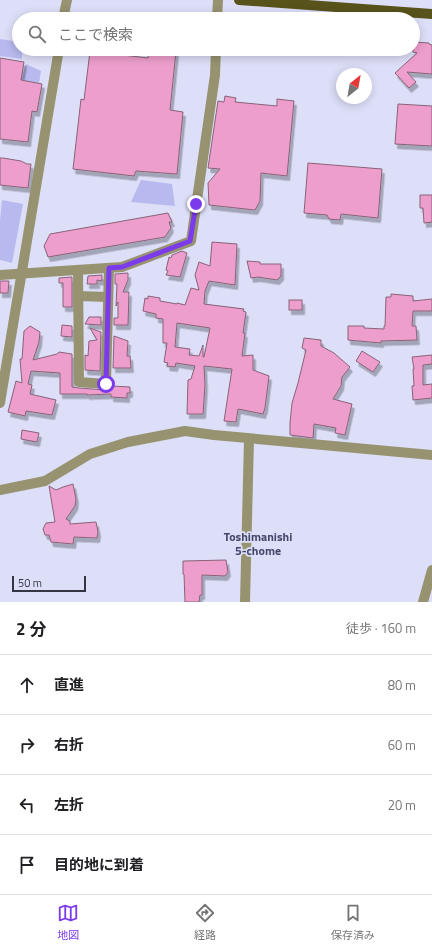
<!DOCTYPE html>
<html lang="ja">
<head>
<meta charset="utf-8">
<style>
  body { margin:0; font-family:"Titillium Web","Noto Sans JP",sans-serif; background:#f6f6f6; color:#202124 }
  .compass { position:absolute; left:336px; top:68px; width:36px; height:36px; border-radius:50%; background:#fff; box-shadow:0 2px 10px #0003; rotate:31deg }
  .scale { position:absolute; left:12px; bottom:10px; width:74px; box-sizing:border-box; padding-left:4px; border:2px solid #343445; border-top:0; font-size:11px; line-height:14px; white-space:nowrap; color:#343445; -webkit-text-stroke:3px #dddff9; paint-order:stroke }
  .stop { position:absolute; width:12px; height:12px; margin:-9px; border:3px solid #7c3aed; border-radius:50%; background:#fff }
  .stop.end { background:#7c3aed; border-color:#fff; box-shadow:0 1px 4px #0008 }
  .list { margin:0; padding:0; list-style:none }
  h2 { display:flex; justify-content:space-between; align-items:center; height:52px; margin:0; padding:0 16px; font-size:17px }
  h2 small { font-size:13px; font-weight:400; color:#757577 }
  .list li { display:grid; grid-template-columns:26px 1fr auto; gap:12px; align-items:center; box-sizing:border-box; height:60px; padding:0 16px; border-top:1px solid #e0e0e0 }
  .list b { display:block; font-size:15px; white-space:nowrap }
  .list em { font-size:13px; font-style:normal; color:#757577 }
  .icon { flex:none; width:22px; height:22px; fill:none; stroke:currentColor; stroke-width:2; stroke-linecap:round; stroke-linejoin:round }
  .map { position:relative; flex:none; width:432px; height:602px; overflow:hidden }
  .search { position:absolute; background:#fff; box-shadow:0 2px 10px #0003; left:12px; right:12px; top:12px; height:44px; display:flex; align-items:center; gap:10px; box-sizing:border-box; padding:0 14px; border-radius:22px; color:#757577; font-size:15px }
  .sheet { height:292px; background:#fff }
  nav { display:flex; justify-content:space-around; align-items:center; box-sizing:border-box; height:56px; border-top:1px solid #e0e0e0; background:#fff; font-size:11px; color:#757577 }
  nav a { display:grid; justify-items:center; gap:2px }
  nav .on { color:#7c3aed }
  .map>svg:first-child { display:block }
  .green { fill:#b8b9ee }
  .building { fill:#ed9ecd; stroke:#886278; fill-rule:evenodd; filter:url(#shadow) }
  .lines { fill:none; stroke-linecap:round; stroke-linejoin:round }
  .minor { stroke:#979370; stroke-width:10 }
  .major { stroke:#58531b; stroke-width:10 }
  .route { stroke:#7c3aed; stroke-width:5 }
  .labels { text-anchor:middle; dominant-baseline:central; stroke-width:3.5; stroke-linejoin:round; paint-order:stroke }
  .neighbourhood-label { font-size:12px; font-weight:bold; fill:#46466a; stroke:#dddff9 }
</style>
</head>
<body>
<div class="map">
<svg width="432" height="602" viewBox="0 0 432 602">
  <defs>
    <filter id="shadow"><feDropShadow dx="2.5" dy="4.5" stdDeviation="0" flood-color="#0004"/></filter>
  </defs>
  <rect width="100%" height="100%" fill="#dddff9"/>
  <!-- green -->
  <g class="green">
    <path d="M 0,39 L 19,42 L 19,49 L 22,49 L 22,59 L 0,56 Z"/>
    <path d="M 26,64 L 41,71 L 39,83 L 21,80 Z"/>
    <path d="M 141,180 L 172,184 L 175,206 L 131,202 Z"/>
    <path d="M 2,200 L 23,204 L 12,263 L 0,260 L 0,221 Z"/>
  </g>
  <!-- building -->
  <g class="building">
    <path d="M 413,42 L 429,43 L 429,44 L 432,45 L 432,74 L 407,72 L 416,82 L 409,88 L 395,73 L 417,53 L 413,52 Z"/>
    <path d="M 149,49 L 176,51 L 170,110 L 183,112 L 177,174 L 136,171 L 134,176 L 73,169 L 81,99 L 84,100 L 90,51 L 148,58 Z"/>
    <path d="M 0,58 L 24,62 L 21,80 L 42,84 L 37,112 L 32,111 L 28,142 L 0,139 Z"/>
    <path d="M 225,96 L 236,98 L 235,102 L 277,106 L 277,99 L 294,101 L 287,176 L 261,173 L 260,201 L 255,210 L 209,205 L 208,183 L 220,169 L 208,168 L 218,101 L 224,102 Z"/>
    <path d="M 398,104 L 432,106 L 432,146 L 395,144 Z"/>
    <path d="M 0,158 L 3,158 L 21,161 L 27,164 L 31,164 L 28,188 L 0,185 Z"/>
    <path d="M 308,163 L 382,169 L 378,218 L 341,214 L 340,220 L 329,219 L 327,215 L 304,213 Z"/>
    <path d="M 420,195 L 432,195 L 432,222 L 424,223 L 423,208 L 420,208 Z"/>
    <path d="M 168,213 L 172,222 L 169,222 L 171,228 L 165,237 L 48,257 L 44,246 L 50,234 Z"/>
    <path d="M 212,242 L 237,244 L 235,285 L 209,281 L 205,291 L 204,304 L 244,309 L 243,311 L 246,312 L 243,333 L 245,333 L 242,356 L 253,355 L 253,370 L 269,376 L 265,408 L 263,414 L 238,409 L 236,422 L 224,421 L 232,369 L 204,366 L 205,385 L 203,414 L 187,414 L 188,380 L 191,379 L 195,366 L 176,363 L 175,367 L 167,366 L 168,363 L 164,362 L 167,343 L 163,343 L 163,319 L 156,318 L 156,314 L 143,311 L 145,298 L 148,299 L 148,296 L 160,298 L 160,301 L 177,304 L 177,303 L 185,305 L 191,288 L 199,290 L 195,275 L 199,262 L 210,266 ZM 177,323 L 210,328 L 204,357 L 203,357 L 203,345 L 199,356 L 189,355 L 190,349 L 175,347 Z"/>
    <path d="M 182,251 L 187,253 L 180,277 L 166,275 L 168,271 L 166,270 L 169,257 L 171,258 L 172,255 Z"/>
    <path d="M 247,261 L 260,262 L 260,264 L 281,264 L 281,276 L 277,280 L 258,277 L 251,278 Z"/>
    <path d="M 128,273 L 128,280 L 123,292 L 129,292 L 128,325 L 114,325 L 114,318 L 118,318 L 118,302 L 116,306 L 117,284 L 115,284 L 115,274 Z"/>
    <path d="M 102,275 L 102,281 L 97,280 L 97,284 L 87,284 L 88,276 Z"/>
    <path d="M 72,277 L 72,307 L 63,307 L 63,283 L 59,283 L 59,278 Z"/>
    <path d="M 0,281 L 9,281 L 8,293 L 0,293 Z"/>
    <path d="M 391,294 L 413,296 L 413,301 L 432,299 L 432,311 L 413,311 L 412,326 L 416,326 L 417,340 L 381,341 L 381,343 L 348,340 L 348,326 L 364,326 L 364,328 L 384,329 L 384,326 L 385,326 L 386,297 L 391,297 Z"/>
    <rect x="289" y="300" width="13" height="10"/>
    <path d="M 89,317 L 101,317 L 101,325 L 85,324 Z"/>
    <path d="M 62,325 L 72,326 L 72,337 L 61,336 Z"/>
    <path d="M 30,326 L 40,332 L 39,342 L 33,360 L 57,354 L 59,352 L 72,354 L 72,387 L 79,388 L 106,390 L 109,390 L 112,386 L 130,387 L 130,393 L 127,393 L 127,398 L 111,397 L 111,394 L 87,395 L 87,394 L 60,394 L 60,373 L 31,371 L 28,384 L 32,385 L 30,394 L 56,400 L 52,415 L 26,411 L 25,416 L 8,412 L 16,381 L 22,383 L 20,359 L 22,359 L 24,331 Z"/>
    <path d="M 90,328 L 101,332 L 100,371 L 85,370 L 85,355 L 88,356 L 89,341 L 97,340 Z"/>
    <path d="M 114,336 L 128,341 L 127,356 L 130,356 L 131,368 L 113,368 Z"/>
    <path d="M 304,338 L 321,340 L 321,346 L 334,353 L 350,367 L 342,377 L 341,386 L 333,399 L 352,404 L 345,435 L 335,433 L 336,428 L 314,424 L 313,438 L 290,435 L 290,423 L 292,403 L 298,383 L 306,350 L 302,348 Z"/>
    <path d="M 362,351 L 380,362 L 373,372 L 356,361 Z"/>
    <path d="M 432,355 L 432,364 L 423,365 L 423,385 L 432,384 L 432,398 L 413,400 L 412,386 L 414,386 L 413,369 L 414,369 L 412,357 Z"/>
    <path d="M 22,430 L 39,433 L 37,442 L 21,439 Z"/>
    <path d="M 73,484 L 76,499 L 75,506 L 66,519 L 70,521 L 70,524 L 96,522 L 98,532 L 97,538 L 74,537 L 73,544 L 51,542 L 49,535 L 45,535 L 43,529 L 46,523 L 55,522 L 49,486 L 56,490 L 63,487 Z"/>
    <path d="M 226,560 L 228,572 L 225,576 L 202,575 L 202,595 L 200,595 L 199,602 L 185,602 L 184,574 L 183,574 L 183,561 Z"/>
  </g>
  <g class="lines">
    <!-- minor -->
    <g class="minor">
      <path d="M 63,19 L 67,0"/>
      <path d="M 217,19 L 218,0"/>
      <path d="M 78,270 L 79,382 L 106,384 L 109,268"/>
      <path d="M 0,275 L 122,267 L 191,241 L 215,75 L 216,49"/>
      <path d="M 78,296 L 108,297"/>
      <path d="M 0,403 L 59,49"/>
      <path d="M 0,490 L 45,481 L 90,454 L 128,442 L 185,431 L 214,435 L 432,455"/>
      <path d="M 245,602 L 249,439"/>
      <path d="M 423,602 L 432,570"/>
    </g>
    <!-- major -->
    <path class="major" d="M 239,0 L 432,14"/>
  </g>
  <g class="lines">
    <!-- route -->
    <path class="route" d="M 106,384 L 109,268 L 122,267 L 190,241 L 196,204"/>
  </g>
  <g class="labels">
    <!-- neighbourhood labels -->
    <g class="neighbourhood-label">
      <text x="258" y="536">Toshimanishi<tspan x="258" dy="14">5-chome</tspan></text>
    </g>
  </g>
</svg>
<svg class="compass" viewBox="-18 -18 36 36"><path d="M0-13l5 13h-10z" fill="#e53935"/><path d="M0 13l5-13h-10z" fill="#757577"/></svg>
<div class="scale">50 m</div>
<div class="stop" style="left:106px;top:384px"></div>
<div class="stop end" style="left:196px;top:204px"></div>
<div class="search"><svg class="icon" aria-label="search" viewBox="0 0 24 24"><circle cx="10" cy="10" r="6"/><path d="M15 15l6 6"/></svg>ここで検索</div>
</div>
<section class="sheet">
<h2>2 分<small>徒歩 · 160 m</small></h2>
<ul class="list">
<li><svg class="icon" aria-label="ahead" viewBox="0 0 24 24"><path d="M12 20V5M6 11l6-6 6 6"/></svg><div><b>直進</b></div><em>80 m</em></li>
<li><svg class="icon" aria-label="right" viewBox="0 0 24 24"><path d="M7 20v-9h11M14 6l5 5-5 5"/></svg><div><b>右折</b></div><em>60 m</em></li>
<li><svg class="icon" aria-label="left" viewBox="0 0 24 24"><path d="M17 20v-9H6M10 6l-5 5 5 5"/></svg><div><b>左折</b></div><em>20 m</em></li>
<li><svg class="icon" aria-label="arrive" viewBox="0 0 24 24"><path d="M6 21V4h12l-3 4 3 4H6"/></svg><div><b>目的地に到着</b></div></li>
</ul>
</section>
<nav>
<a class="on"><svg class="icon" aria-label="map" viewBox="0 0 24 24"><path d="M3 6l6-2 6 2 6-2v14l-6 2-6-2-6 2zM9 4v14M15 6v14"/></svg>地図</a>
<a><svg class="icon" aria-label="directions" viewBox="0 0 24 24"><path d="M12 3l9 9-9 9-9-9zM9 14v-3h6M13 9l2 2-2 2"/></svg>経路</a>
<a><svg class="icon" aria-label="saved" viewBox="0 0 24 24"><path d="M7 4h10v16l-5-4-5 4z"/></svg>保存済み</a>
</nav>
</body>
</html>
